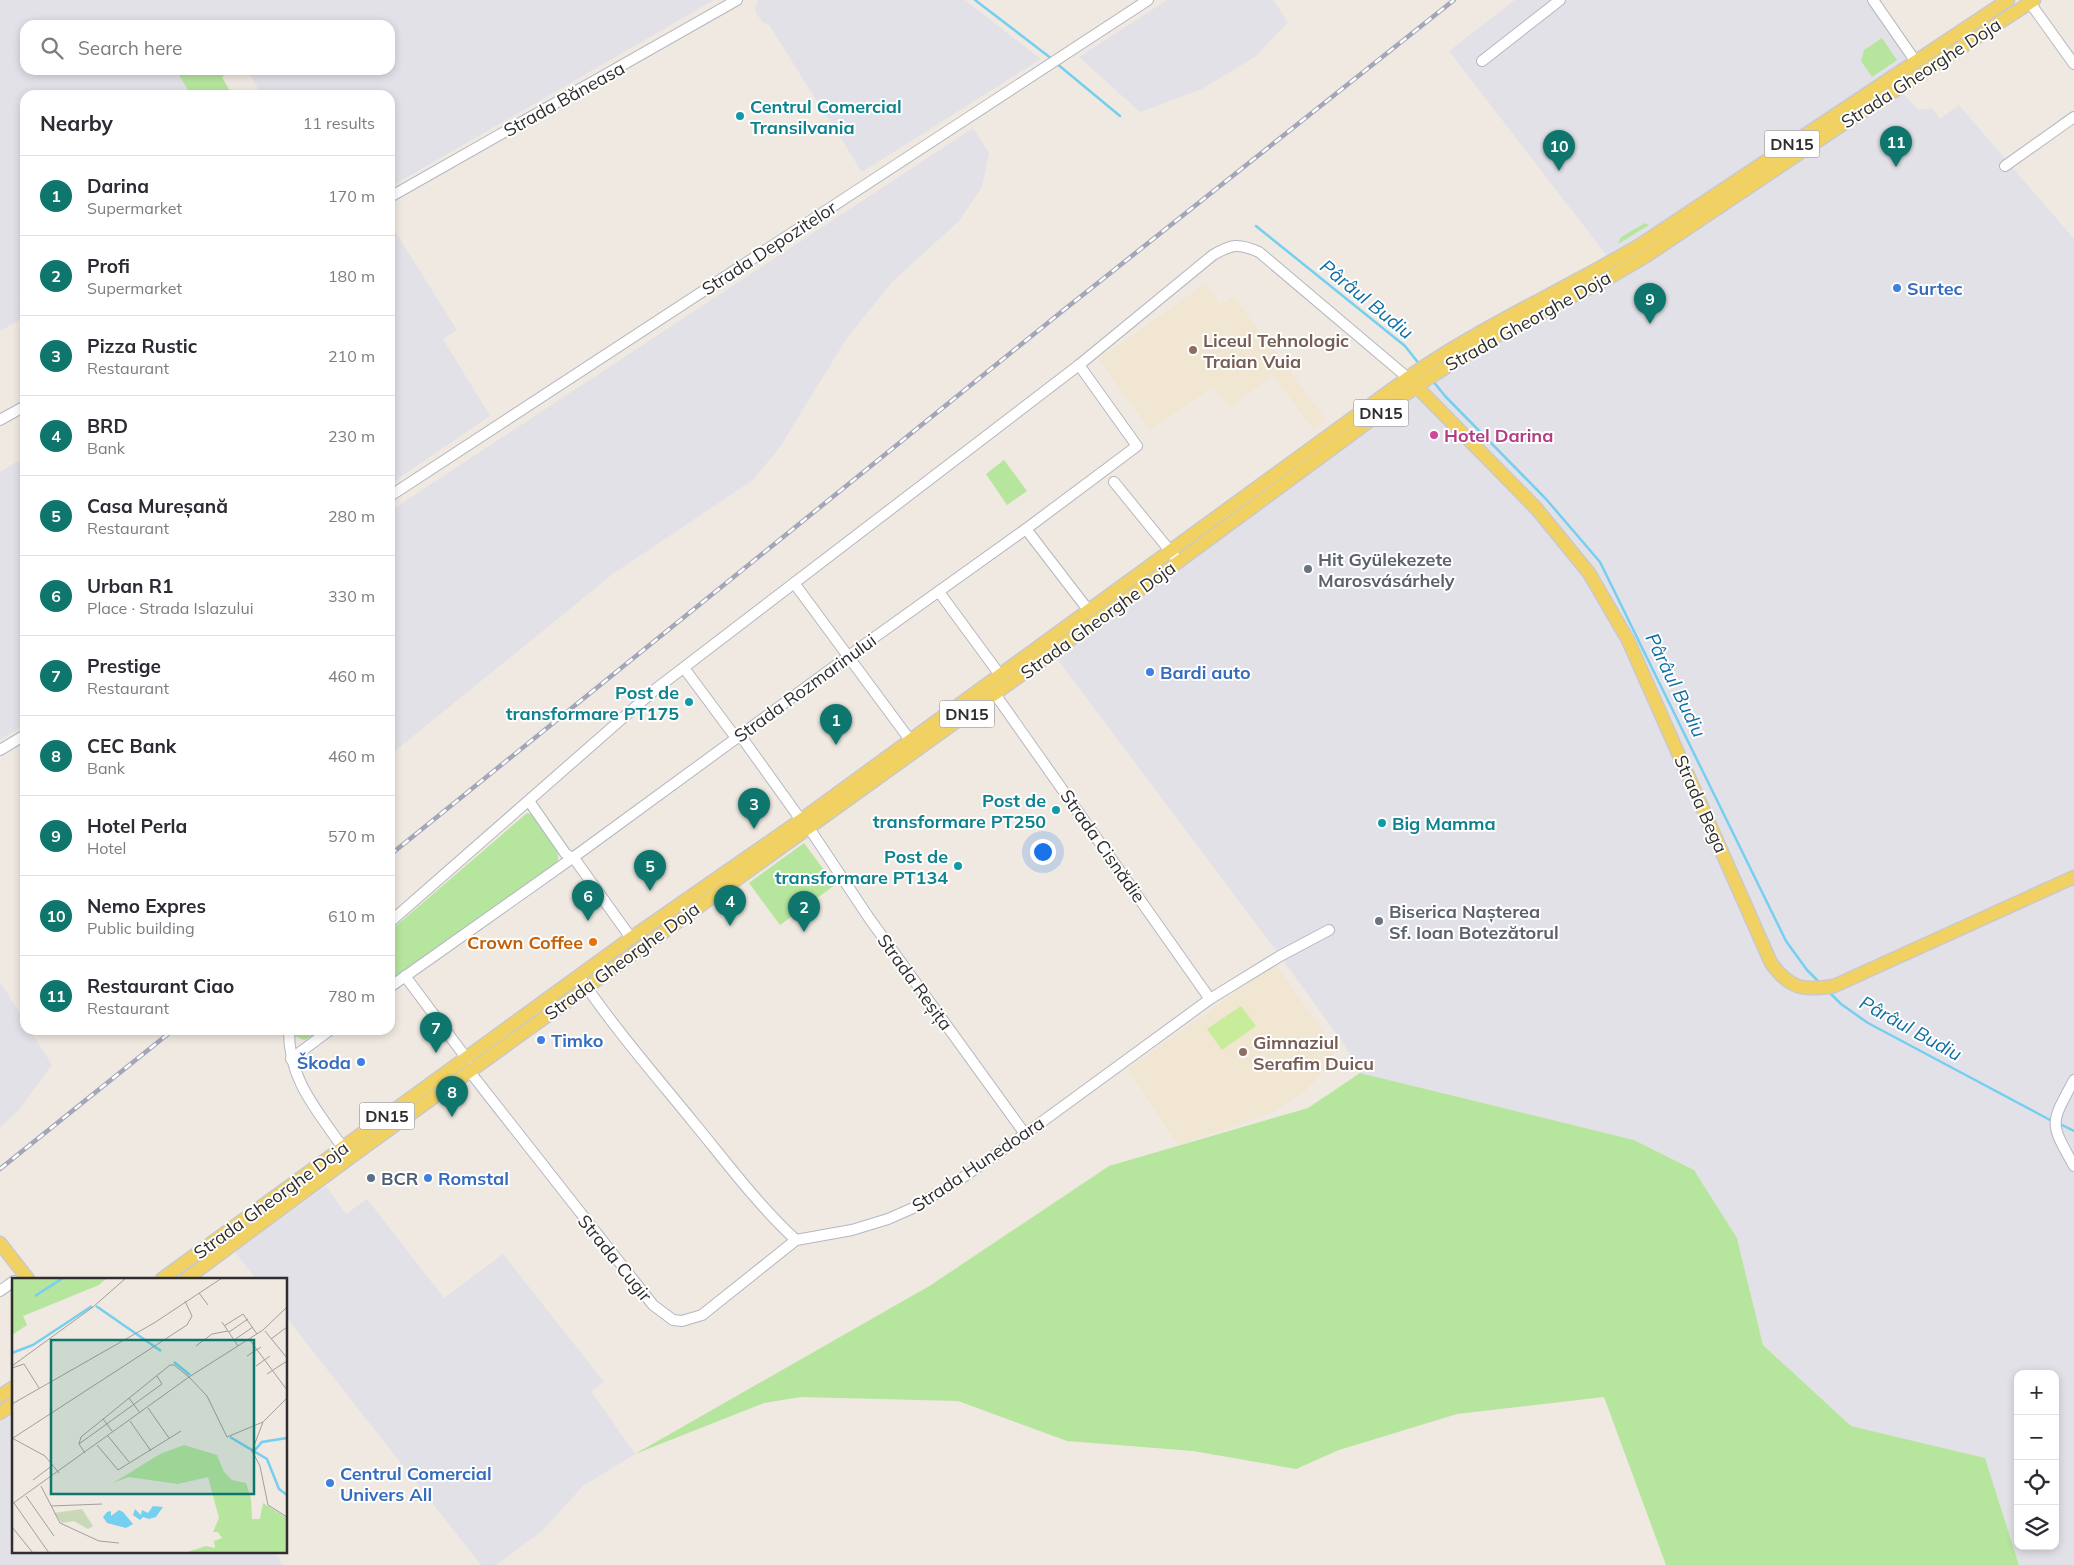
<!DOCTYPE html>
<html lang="en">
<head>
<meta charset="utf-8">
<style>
  body { margin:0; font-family:Mulish,sans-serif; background:#f2f2f3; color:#2b2b33 }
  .controls { position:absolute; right:15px; bottom:15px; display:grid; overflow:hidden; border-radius:10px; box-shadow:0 2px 8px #0003 }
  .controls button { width:45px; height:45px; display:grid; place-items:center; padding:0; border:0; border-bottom:1px solid #e1e1e2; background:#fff; color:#2b2b33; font:25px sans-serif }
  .you { position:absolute; left:1042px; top:851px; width:18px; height:18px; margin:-12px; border:4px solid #fff; border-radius:50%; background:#1a73e8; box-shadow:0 0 0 8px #1a73e833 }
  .badge { display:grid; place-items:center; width:32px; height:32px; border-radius:50%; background:#0f766e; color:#fff; font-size:16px; font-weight:700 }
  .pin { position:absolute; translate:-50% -41px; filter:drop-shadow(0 1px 2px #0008) }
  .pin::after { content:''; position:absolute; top:26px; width:18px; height:15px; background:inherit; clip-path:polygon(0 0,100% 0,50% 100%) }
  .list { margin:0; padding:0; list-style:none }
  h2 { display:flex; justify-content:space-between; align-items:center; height:65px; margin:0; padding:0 20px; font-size:21px }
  h2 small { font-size:16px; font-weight:400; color:#7c7c81 }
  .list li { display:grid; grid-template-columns:32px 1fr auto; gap:15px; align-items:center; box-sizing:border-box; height:80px; padding:0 20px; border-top:1px solid #e1e1e2 }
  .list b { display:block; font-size:19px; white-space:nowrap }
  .list p { margin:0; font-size:16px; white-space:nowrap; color:#7c7c81 }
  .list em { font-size:16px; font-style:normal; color:#7c7c81 }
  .icon { flex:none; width:28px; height:28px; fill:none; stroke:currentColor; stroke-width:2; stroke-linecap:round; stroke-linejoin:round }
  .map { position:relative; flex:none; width:2074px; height:1565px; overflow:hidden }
  .search { position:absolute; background:#fff; box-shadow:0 2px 8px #0003; left:20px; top:20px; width:375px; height:55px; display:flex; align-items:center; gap:12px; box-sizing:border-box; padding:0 18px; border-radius:15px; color:#7c7c81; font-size:19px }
  .panel { position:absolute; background:#fff; box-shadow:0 2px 8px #0003; left:20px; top:90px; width:375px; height:945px; border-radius:15px }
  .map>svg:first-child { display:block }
  .industrial { fill:#e3e1e8; fill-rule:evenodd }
  .education { fill:#f0e6d1 }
  .green { fill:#b6e59e }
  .pitch { fill:#c9ec9a }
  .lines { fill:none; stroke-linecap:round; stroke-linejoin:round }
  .stream { stroke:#75cff0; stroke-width:2.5 }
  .minor-casing { stroke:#b4b7c1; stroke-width:12 }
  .major-casing { stroke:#c9c9c9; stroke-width:15 }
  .minor { stroke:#fff; stroke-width:10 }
  .major { stroke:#f2d163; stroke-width:12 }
  .rail-casing { stroke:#a3a6b8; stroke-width:4.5 }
  .rail { stroke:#fff; stroke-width:2.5; stroke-dasharray:8; stroke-linecap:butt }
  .culture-dot { fill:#0f9aa8; stroke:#fff; stroke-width:2 }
  .shop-dot { fill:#3f7fe0; stroke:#fff; stroke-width:2 }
  .education-dot { fill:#8d6e63; stroke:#fff; stroke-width:2 }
  .hotel-dot { fill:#d1479c; stroke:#fff; stroke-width:2 }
  .worship-dot { fill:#6b7280; stroke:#fff; stroke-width:2 }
  .food-dot { fill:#e8710a; stroke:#fff; stroke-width:2 }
  .service-dot { fill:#5c6f8a; stroke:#fff; stroke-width:2 }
  .labels { text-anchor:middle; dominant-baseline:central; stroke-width:4; stroke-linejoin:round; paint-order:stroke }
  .shield { fill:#fff; stroke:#6d6d6d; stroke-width:1 }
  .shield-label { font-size:16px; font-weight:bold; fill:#2e2e2e }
  .street-label { font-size:18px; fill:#2e2e2e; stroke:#fff }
  .culture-label { font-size:18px; font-weight:bold; fill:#0d838f; stroke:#fff; text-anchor:end }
  .shop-label { font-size:18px; font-weight:bold; fill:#366cbe; stroke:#fff; text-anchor:start }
  .education-label { font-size:18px; font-weight:bold; fill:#785e54; stroke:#fff; text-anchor:start }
  .hotel-label { font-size:18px; font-weight:bold; fill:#b23c85; stroke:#fff; text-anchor:start }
  .worship-label { font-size:18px; font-weight:bold; fill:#5b616d; stroke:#fff; text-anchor:start }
  .food-label { font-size:18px; font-weight:bold; fill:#c56008; stroke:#fff; text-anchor:end }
  .service-label { font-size:18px; font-weight:bold; fill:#4e5e75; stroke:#fff; text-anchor:start }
  .water-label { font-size:19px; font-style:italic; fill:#0d6fa3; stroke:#fff }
  .inset-river { fill:none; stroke:#75cff0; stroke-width:2.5 }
  .inset-road { fill:none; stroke:#a29e99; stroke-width:1 }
  .view { fill:#0f766e; fill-opacity:0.15; stroke:#0f766e; stroke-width:2.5 }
  .inset-edge { fill:none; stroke:#2e2e2e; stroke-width:2.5 }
</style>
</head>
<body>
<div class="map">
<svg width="2074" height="1565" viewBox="0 0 2074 1565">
  <rect width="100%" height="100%" fill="#efe9e1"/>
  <!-- industrial -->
  <g class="industrial">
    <path d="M 0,0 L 714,0 L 390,187 L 390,95 L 262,95 L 247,70 L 390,70 L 390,25 L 25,25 L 25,70 L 186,70 L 179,75 L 191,95 L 25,95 L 25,299 L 19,303 L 25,317 L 0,331 Z"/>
    <path d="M 758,0 L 965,0 L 1041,59 L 862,172 L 769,25 L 762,22 L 755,11 Z"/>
    <path d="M 1167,0 L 1273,0 L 1288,22 L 1256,56 L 1202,89 L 1140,112 L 1079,57 Z"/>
    <path d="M 1515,0 L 1866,0 L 1907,60 L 1901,91 L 1918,110 L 1932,108 L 1940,119 L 1959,105 L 2074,239 L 2074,1565 L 2019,1565 L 1985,1458 L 1851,1426 L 1763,1345 L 1737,1238 L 1694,1170 L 1634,1140 L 1360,1073 L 1343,1043 L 1280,956 L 1055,656 L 1422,389 L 1522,328 L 1624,278 L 1449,51 ZM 2018,1374 L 2055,1374 L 2055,1546 L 2018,1546 Z"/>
    <path d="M 973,128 L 989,153 L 982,187 L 959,221 L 892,282 L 847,338 L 780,447 L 753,480 L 614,573 L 390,755 L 390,511 Z"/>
    <path d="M 396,233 L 457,330 L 443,339 L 490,416 L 390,484 L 390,236 Z"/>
    <path d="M 25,457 L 25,724 L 0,740 L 0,472 Z"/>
    <path d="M 0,982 L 25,1021 L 25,1030 L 30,1030 L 52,1065 L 18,1111 L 0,1127 Z"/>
    <path d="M 326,1186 L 346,1214 L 367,1199 L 444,1298 L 503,1254 L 604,1382 L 591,1391 L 635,1454 L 583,1486 L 542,1531 L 496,1565 L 481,1565 L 286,1317 L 286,1279 L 256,1279 L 235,1252 Z"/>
    <path d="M 14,1410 L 14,1551 L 274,1551 L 283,1565 L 0,1565 L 0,1420 Z"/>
  </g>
  <!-- education -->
  <g class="education">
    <path d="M 1205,284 L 1220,305 L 1233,296 L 1326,420 L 1313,429 L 1273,375 L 1230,407 L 1214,387 L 1150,430 L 1099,359 Z"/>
    <path d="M 1275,964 L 1332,1044 L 1334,1061 L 1305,1091 L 1271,1113 L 1178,1145 L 1128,1069 Z"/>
  </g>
  <!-- green -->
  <g class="green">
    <path d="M 1882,38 L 1897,60 L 1872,77 L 1861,61 L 1864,50 Z"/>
    <path d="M 186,70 L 234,70 L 222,77 L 232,95 L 191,95 L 179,75 Z"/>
    <path d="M 1645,223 L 1649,225 L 1618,244 L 1621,237 Z"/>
    <path d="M 1004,460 L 1027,491 L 1007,505 L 986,474 Z"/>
    <path d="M 527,813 L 534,815 C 542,827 565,849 556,864 L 390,982 L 390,931 Z"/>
    <path d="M 804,843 L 835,885 L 780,925 L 749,883 Z"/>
    <path d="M 294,1030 L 323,1030 L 304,1040 L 295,1036 Z"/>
    <path d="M 1360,1073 L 1634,1140 L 1694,1170 L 1737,1238 L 1763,1345 L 1851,1426 L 1985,1458 L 2019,1565 L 1666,1565 L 1604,1397 L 1457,1414 L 1339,1450 L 1296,1469 L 1193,1451 L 1067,1441 L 958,1401 L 801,1397 L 764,1403 L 635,1454 L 931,1285 L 1109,1166 L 1308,1108 Z"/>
  </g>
  <!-- pitch -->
  <path class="pitch" d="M 1241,1006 L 1256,1026 L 1222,1050 L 1207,1029 Z"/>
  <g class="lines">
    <!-- stream -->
    <g class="stream">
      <path d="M 975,0 L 1052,59"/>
      <path d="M 1056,63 L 1120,116"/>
      <path d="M 1256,226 L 1405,346 L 1420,365"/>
      <path d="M 1433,381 L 1445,396 L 1546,499 L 1600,562 L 1786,941 L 1807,970 L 1821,984"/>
      <path d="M 1828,991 L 1841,1004 L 1868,1023 L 2052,1121"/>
      <path d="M 2060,1124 L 2074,1131"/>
    </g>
    <!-- minor casing -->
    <g class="minor-casing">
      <g id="minor">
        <path d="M 1873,0 L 1916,62"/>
        <path d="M 2028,0 L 2074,64"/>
        <path d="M 1482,61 L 1560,0"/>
        <path d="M 2005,166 L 2074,117"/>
        <path d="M 390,197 L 737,0"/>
        <path d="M 0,420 L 25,406"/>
        <path d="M 1114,482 L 1175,557"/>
        <path d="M 390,496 L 1148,0"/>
        <path d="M 1026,529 L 1089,611"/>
        <path d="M 794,583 L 910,740"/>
        <path d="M 939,592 L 1000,675"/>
        <path d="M 684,668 L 736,738"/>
        <path d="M 995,694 L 1210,999"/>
        <path d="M 740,735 L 801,820"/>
        <path d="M 0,750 L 25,735"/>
        <path d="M 529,801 L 565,853 L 576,861 L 631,938"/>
        <path d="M 809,828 L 869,918 L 1025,1134"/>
        <path d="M 390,922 L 657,688 L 1079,365 L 1213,255 C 1232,244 1238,243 1259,252 L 1408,378"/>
        <path d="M 405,976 L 467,1059"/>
        <path d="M 579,976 C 614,1028 655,1075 694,1123 C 727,1163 758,1205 796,1240"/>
        <path d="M 390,987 L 578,854 L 861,647 L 1026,529 L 1137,446 L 1079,365"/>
        <path d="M 289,1030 C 288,1079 317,1110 343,1148"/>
        <path d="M 291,1059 L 330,1030"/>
        <path d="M 470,1072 L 653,1305 L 673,1320 L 682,1321 L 702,1315 L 796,1240 L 852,1230 L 888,1219 L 913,1208 L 962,1178 L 1028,1132 L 1210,999 L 1280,956 L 1329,930"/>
        <path d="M 2074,1080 C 2050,1125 2049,1121 2074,1166"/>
        <path d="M 0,1291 L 14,1281"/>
      </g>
    </g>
    <!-- major casing -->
    <g class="major-casing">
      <g id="major">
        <path d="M 1411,381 L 1536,508 L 1589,573 L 1628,640 L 1771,963 C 1790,989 1803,991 1834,986 L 2074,877"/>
        <path d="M 0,1243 L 28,1279"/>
        <path d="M 162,1279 L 631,938 L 801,820 L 1413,374 C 1486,324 1564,290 1640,245 L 2008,0"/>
        <path d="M 186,1279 L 366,1146 L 1178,562 L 1421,383 L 1509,328 L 1605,280 L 1646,256 L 1843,124 L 2034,0"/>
        <path d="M 0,1396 L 14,1387"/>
        <path d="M 0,1413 L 14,1403"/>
      </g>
    </g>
    <!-- minor -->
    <use href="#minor" class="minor"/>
    <!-- major -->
    <use href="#major" class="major"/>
    <!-- rail casing -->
    <g class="rail-casing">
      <g id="rail">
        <path d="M 390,855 L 1060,313 L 1454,0"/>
        <path d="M 0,1169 L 173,1030"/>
      </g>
    </g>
    <!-- rail -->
    <use href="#rail" class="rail"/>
  </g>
  <!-- markers -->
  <g class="culture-dot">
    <circle cx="740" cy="116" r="5"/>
    <circle cx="689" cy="702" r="5"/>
    <circle cx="1056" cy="810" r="5"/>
    <circle cx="1382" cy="823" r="5"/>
    <circle cx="958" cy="866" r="5"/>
  </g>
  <g class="shop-dot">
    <circle cx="1897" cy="288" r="5"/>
    <circle cx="1150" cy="672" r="5"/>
    <circle cx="541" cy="1040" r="5"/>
    <circle cx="361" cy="1062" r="5"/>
    <circle cx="428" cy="1178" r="5"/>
    <circle cx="330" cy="1483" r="5"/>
  </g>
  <g class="education-dot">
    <circle cx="1193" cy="350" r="5"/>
    <circle cx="1243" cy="1052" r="5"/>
  </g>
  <circle class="hotel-dot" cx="1434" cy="435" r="5"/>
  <g class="worship-dot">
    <circle cx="1308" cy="569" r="5"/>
    <circle cx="1379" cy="921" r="5"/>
  </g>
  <circle class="food-dot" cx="593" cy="942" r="5"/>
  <circle class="service-dot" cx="371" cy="1178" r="5"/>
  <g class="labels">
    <!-- shield labels -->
    <g class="shield">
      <rect x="1764.5" y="130.5" width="55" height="27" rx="4"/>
      <rect x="1353.5" y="399.5" width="55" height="27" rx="4"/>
      <rect x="939.5" y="700.5" width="55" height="27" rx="4"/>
      <rect x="359.5" y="1102.5" width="55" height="27" rx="4"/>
    </g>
    <g class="shield-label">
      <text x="1792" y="144">DN15</text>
      <text x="1381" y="413">DN15</text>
      <text x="967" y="714">DN15</text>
      <text x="387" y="1116">DN15</text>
    </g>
    <!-- street labels -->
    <g class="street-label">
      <text transform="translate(1921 73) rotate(-33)">Strada Gheorghe Doja</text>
      <text transform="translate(564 99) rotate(-29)">Strada Băneasa</text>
      <text transform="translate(769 248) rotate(-33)">Strada Depozitelor</text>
      <text transform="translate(1528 321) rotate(-29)">Strada Gheorghe Doja</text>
      <text transform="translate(1098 620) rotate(-36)">Strada Gheorghe Doja</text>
      <text transform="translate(805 688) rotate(-36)">Strada Rozmarinului</text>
      <text transform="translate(1701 804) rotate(66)">Strada Bega</text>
      <text transform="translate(1103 846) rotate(55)">Strada Cisnădie</text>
      <text transform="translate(622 961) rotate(-36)">Strada Gheorghe Doja</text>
      <text transform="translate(915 982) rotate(54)">Strada Reșița</text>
      <text transform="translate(978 1164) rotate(-34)">Strada Hunedoara</text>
      <text transform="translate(271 1200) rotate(-36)">Strada Gheorghe Doja</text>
      <text transform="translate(615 1258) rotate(51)">Strada Cugir</text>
    </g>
    <!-- culture labels -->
    <g class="culture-label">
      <text x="750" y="106" text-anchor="start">Centrul Comercial<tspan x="750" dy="21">Transilvania</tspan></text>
      <text x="679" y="692">Post de<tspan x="679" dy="21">transformare PT175</tspan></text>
      <text x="1046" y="800">Post de<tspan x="1046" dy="21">transformare PT250</tspan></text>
      <text x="1392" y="823" text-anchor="start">Big Mamma</text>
      <text x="948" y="856">Post de<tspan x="948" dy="21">transformare PT134</tspan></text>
    </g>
    <!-- shop labels -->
    <g class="shop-label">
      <text x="1907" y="288">Surtec</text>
      <text x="1160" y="672">Bardi auto</text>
      <text x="551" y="1040">Timko</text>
      <text x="351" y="1062" text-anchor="end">Škoda</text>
      <text x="438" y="1178">Romstal</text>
      <text x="340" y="1473">Centrul Comercial<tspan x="340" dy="21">Univers All</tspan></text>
    </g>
    <!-- education labels -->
    <g class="education-label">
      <text x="1203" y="340">Liceul Tehnologic<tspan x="1203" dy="21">Traian Vuia</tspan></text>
      <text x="1253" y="1042">Gimnaziul<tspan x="1253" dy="21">Serafim Duicu</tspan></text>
    </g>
    <!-- hotel labels -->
    <g class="hotel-label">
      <text x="1444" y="435">Hotel Darina</text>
    </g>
    <!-- worship labels -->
    <g class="worship-label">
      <text x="1318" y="559">Hit Gyülekezete<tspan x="1318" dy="21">Marosvásárhely</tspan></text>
      <text x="1389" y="911">Biserica Nașterea<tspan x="1389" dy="21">Sf. Ioan Botezătorul</tspan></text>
    </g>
    <!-- food labels -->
    <g class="food-label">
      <text x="583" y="942">Crown Coffee</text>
    </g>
    <!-- service labels -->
    <g class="service-label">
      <text x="381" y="1178">BCR</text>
    </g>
    <!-- water labels -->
    <g class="water-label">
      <text transform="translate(1367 299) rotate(39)">Pârâul Budiu</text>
      <text transform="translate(1676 685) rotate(64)">Pârâul Budiu</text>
      <text transform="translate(1911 1028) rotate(29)">Pârâul Budiu</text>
    </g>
  </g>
  <!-- overview -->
  <g transform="translate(12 1278)">
    <rect width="275" height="275" fill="#efe9e1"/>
    <path d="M 0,0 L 95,0 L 87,7 L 11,38 L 15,47 L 0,57 ZM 172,167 L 205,177 L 212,194 L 220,202 L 234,205 L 239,221 L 240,241 L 248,241 L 251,225 L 275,240 L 275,275 L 172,275 L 194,268 L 203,270 L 202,263 L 210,260 L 206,254 L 201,254 L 207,240 L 196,199 L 166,206 L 117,199 L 101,205 L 148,176 Z" fill="#b6e59e"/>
    <path d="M 70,231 L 81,248 L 76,251 L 62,243 L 50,245 L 42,235 Z" fill="#c8d9b8"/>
    <path d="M 141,228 L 151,229 L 144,239 L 137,241 L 131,239 L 128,242 L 121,237 L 123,231 L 129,237 L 130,232 L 136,235 ZM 107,232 L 111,234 L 121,246 L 114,250 L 95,245 L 91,239 L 95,234 L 99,233 L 99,238 Z" fill="#75cff0"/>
    <path class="inset-river" d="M 23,18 L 51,0M 84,28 L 149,73M 0,75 L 21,67 L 80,28M 162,84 L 178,97M 218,159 L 255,181 L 267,211 L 275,217M 243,172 L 250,164 L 275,160"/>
    <path class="inset-road" d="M 187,15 L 196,27M 210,44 L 226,68M 212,48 L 231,36 L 245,56M 253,53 L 275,80M 217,54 L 236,41M 237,61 L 275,112M 259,61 L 275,49M 222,62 L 241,49M 184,68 L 200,56 L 216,53M 235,78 L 249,69M 0,88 L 81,29 L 114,0M 244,88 L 258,78M 0,90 L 12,86 L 27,110M 255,96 L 275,83M 177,99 L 195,118 L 215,159 L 251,144 L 275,120M 117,120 L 128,135M 0,126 L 142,45 L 210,0M 136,130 L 157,160M 91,141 L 100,153M 118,143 L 139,173M 251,144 L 240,173 L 248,188 L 256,227 L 275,239M 96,158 L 117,184M 0,160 L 33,178 L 47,195M 1,160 L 175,47 L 180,38 L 173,23M 67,166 L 150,106 L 145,98M 85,167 L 106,192 L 169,153M 73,175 L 67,166 L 69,159 L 158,87 L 162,87 L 177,99M 21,202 L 41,187M 29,208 L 48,245 L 87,263 L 107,265M 14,218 L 42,258M 2,225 L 37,275M 0,226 L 177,99 L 251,52 L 275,29M 39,228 L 90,226M 0,249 L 21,275"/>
    <path class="view" d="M 39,62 L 242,62 L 242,216 L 39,216 Z"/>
    <rect width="275" height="275" class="inset-edge"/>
  </g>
</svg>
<div class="controls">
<button>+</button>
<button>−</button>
<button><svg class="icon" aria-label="locate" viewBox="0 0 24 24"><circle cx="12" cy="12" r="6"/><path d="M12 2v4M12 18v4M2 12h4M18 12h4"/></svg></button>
<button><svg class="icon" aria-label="layers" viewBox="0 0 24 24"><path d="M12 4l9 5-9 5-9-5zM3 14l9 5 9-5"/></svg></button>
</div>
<div class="you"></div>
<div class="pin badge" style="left:836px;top:745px">1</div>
<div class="pin badge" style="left:804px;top:932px">2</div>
<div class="pin badge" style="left:754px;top:829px">3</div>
<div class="pin badge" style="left:730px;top:926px">4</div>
<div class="pin badge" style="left:650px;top:891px">5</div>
<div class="pin badge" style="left:588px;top:921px">6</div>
<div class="pin badge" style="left:436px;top:1053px">7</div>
<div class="pin badge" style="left:452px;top:1117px">8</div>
<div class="pin badge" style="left:1650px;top:324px">9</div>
<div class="pin badge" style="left:1559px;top:171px">10</div>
<div class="pin badge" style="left:1896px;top:167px">11</div>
<div class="search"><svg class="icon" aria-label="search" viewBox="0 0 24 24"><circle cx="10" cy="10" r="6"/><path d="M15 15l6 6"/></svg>Search here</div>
<section class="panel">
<h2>Nearby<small>11 results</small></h2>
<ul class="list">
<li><span class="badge">1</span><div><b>Darina</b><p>Supermarket</p></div><em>170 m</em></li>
<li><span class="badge">2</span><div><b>Profi</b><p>Supermarket</p></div><em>180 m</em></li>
<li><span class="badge">3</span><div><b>Pizza Rustic</b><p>Restaurant</p></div><em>210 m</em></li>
<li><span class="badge">4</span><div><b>BRD</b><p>Bank</p></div><em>230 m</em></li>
<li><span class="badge">5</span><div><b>Casa Mureșană</b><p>Restaurant</p></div><em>280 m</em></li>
<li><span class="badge">6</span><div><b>Urban R1</b><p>Place · Strada Islazului</p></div><em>330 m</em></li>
<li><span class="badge">7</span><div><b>Prestige</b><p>Restaurant</p></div><em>460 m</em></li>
<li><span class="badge">8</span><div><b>CEC Bank</b><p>Bank</p></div><em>460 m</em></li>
<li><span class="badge">9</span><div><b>Hotel Perla</b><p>Hotel</p></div><em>570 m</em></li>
<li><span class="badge">10</span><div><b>Nemo Expres</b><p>Public building</p></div><em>610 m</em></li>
<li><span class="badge">11</span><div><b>Restaurant Ciao</b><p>Restaurant</p></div><em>780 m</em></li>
</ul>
</section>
</div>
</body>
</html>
